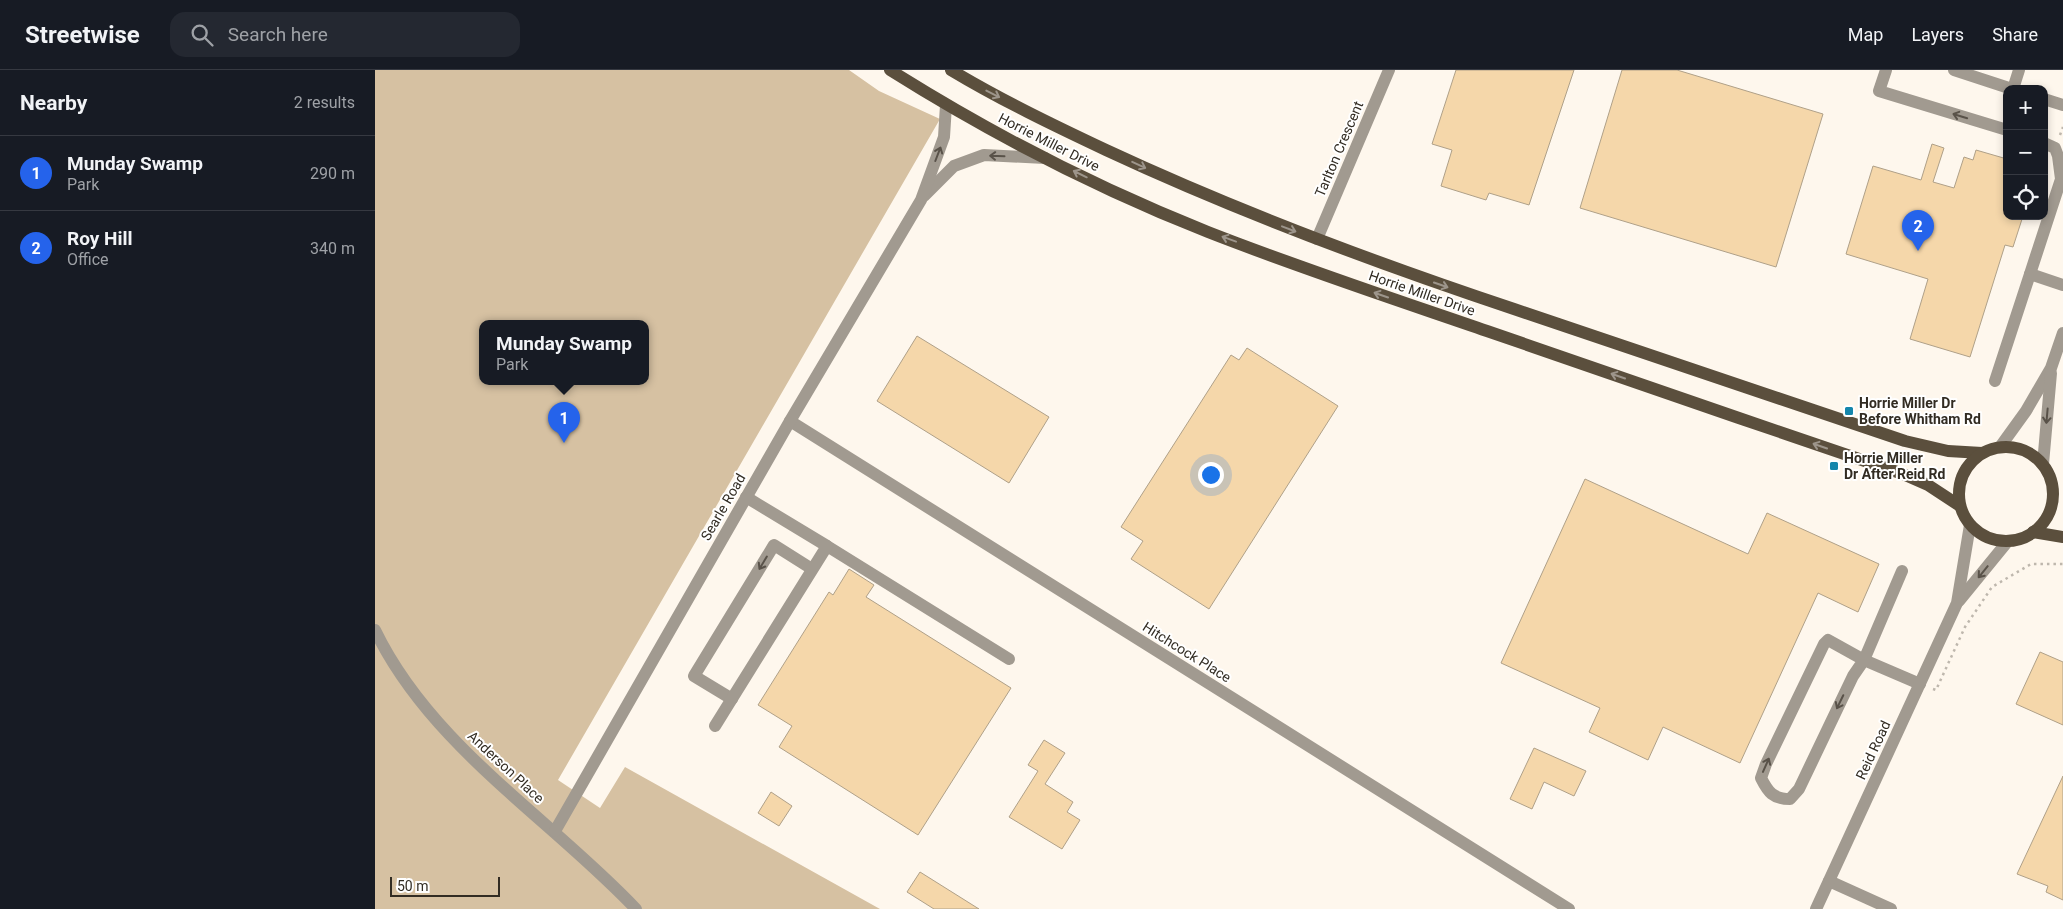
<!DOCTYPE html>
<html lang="en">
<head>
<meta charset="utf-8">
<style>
  body { margin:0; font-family:Roboto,sans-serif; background:#242831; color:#f1f3f6 }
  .controls { position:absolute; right:15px; top:15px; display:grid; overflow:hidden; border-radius:10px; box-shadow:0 2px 8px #0003 }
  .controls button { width:45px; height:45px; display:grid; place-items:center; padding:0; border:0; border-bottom:1px solid #363941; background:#171b24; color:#f1f3f6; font:25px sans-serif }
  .scale { position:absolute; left:15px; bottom:12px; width:110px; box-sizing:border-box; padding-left:5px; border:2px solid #322c23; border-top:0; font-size:14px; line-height:18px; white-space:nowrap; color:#322c23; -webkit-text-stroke:4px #fff; paint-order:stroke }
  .you { position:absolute; left:835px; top:404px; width:18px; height:18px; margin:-12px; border:4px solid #fff; border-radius:50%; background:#1a73e8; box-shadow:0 0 0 8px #1a73e833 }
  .badge { display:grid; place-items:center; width:32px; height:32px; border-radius:50%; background:#2563eb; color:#fff; font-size:16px; font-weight:700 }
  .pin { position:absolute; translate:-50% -41px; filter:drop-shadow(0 1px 2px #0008) }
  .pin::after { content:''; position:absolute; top:26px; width:18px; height:15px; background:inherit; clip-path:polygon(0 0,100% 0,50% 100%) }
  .popup { position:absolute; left:104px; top:250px; width:170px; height:65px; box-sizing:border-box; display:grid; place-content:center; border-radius:10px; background:#171b24; filter:drop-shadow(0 1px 4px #0005); font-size:16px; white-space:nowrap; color:#9ea1a6 }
  .popup b { font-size:19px; color:#f1f3f6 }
  .popup::after { content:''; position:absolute; left:50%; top:100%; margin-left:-10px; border:10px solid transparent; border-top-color:#171b24 }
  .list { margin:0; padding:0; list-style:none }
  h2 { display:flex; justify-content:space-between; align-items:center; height:65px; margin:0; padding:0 20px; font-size:21px }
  h2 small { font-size:16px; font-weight:400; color:#9ea1a6 }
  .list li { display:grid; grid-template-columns:32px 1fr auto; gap:15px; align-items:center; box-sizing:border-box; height:75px; padding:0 20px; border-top:1px solid #363941 }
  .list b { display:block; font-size:19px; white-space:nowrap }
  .list p { margin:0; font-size:16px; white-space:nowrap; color:#9ea1a6 }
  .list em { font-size:16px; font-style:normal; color:#9ea1a6 }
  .icon { flex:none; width:28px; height:28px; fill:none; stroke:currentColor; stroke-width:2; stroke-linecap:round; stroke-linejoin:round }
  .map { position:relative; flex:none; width:1688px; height:839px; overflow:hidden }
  header { display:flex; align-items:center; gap:30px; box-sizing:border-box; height:70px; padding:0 25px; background:#171b24; border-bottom:1px solid #363941 }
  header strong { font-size:24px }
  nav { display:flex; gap:28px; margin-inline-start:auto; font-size:18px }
  .search { width:350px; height:45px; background:#242831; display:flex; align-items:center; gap:12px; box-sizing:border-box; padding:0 18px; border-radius:15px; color:#9ea1a6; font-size:19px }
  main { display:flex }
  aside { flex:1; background:#171b24 }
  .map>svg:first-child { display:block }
  .green { fill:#d6c1a2; fill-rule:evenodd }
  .building { fill:#f5d7aa; stroke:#afa088 }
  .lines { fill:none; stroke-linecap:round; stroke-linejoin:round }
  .path { stroke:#beb7ad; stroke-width:2.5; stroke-dasharray:2.5 4; stroke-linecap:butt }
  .minor { stroke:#a19a90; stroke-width:12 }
  .major { stroke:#5b4f3d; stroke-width:12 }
  .oneway { stroke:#9d958b }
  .oneway2 { stroke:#595249 }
  .poi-dot { fill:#1486ac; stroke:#fff; stroke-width:2 }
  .labels { text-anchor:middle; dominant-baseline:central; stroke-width:4; stroke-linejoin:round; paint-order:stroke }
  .street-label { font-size:14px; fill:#322c23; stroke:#fff }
  .poi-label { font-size:14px; font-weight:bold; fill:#322c23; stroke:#fff; text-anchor:start }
</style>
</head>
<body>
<header>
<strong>Streetwise</strong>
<div class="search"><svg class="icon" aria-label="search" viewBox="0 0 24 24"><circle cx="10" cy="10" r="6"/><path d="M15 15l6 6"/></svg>Search here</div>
<nav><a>Map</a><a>Layers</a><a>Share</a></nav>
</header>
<main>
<aside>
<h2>Nearby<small>2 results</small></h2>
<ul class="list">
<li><span class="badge">1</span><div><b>Munday Swamp</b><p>Park</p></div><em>290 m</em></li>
<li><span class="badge">2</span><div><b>Roy Hill</b><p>Office</p></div><em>340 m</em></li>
</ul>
</aside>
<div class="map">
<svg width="1688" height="839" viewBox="0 0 1688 839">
  <rect width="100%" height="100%" fill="#fef7ed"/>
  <!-- green -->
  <path class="green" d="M 0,0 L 474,0 L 504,21 L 565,49 L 183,710 L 225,738 L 250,697 L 505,839 L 0,839 ZM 108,254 L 270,254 L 270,312 L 108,312 Z"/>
  <!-- building -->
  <g class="building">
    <path d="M 1081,0 L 1199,0 L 1154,135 L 1114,123 L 1111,130 L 1066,116 L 1077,80 L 1057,74 Z"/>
    <path d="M 1247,0 L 1302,0 L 1448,44 L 1401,197 L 1205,138 Z"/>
    <path d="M 1557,74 L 1569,78 L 1558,112 L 1579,118 L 1589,87 L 1598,90 L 1601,80 L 1632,89 L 1632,146 L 1648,146 L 1638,177 L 1630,175 L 1595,287 L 1535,269 L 1553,209 L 1471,184 L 1498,96 L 1546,110 Z"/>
    <path d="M 542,266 L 674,347 L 634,413 L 502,331 Z"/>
    <path d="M 872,278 L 963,336 L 834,539 L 756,489 L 768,471 L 746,457 L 856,285 L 864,290 Z"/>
    <path d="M 1210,409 L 1373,484 L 1392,443 L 1504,494 L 1483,542 L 1443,523 L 1365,693 L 1288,657 L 1273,690 L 1214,662 L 1225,638 L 1126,593 Z"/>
    <path d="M 474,499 L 499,515 L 491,527 L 636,618 L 543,765 L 404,677 L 417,656 L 383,635 L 454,522 L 458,525 Z"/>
    <path d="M 1665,582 L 1688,592 L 1688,655 L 1641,634 Z"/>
    <path d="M 669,670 L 690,683 L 670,714 L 698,732 L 692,742 L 705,750 L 687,779 L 634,747 L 663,701 L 653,695 Z"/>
    <path d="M 1159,678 L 1211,701 L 1199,726 L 1169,712 L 1157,739 L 1135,729 Z"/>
    <path d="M 1688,706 L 1688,830 L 1671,822 L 1673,816 L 1642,804 Z"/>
    <path d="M 396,722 L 417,736 L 404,756 L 383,743 Z"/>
    <path d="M 545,802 L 604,839 L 559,839 L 532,822 Z"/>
  </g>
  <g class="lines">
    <!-- path -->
    <g class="path">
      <path d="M 1685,65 L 1688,57"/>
      <path d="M 1558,619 L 1561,620 L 1590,557 L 1617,517 L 1656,494 L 1688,494"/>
    </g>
    <!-- minor -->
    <g class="minor">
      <path d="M 1511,0 L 1504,21 L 1632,60"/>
      <path d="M 1579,0 L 1637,19"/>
      <path d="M 1638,19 L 1644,0"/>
      <path d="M 1669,29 L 1688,35"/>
      <path d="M 549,126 L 579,96 L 609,85 L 670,88"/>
      <path d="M 942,169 L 1014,0"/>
      <path d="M 1655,204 L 1686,109 L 1683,86 L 1680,78 L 1669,73"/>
      <path d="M 1620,311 L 1655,204 L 1688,215"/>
      <path d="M 415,351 L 1194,839"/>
      <path d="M 1625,377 L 1651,341 L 1676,298 L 1688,263"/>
      <path d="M 1668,394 L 1676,303"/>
      <path d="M 452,476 L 634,589"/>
      <path d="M 1527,501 L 1489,590 L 1478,606 L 1424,719 L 1415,729 C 1398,729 1393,722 1386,708 L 1391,694 L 1449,574 L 1453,570 L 1489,590 L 1545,614"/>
      <path d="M 1584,531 L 1633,471"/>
      <path d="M 0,560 C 56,676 175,748 261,839"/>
      <path d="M 357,629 L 319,606 L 399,475 L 437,499"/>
      <path d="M 340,656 L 452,476 L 371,427"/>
      <path d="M 180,761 L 415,351 L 546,130 L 569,67 L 571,35"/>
      <path d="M 1454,811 L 1516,839"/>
      <path d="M 1441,839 L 1582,533 L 1595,455"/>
    </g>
    <!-- major -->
    <g class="major">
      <path d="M 515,0 C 615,63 722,118 833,162 C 925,198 1019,229 1112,261 C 1251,309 1389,357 1528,404 L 1553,415 L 1585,436"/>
      <path d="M 576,0 C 626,30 678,55 731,80 C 864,142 1001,193 1139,239 C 1270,283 1400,327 1530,371 L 1573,381 L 1607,383"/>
      <circle cx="1631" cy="424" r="47"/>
      <path d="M 1658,462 L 1688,467"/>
    </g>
  </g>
  <!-- one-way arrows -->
  <defs><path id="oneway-shaft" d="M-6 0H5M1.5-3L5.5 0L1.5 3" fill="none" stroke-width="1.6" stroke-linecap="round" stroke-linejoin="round" transform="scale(1.25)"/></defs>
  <g class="oneway">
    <use href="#oneway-shaft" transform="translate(618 24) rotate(27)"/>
    <use href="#oneway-shaft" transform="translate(764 95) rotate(25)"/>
    <use href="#oneway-shaft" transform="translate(705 104) rotate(-154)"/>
    <use href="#oneway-shaft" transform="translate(914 159) rotate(21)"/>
    <use href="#oneway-shaft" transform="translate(854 169) rotate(-160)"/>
    <use href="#oneway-shaft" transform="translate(1066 215) rotate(19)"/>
    <use href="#oneway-shaft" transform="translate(1006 225) rotate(-161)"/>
    <use href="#oneway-shaft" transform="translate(1243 306) rotate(-161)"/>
    <use href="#oneway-shaft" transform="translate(1445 376) rotate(-161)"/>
  </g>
  <g class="oneway2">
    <use href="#oneway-shaft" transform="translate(1585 46) rotate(-163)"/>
    <use href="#oneway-shaft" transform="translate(563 84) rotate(-69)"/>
    <use href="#oneway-shaft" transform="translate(622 86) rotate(-178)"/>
    <use href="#oneway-shaft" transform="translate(1672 346) rotate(95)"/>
    <use href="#oneway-shaft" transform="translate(388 493) rotate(121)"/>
    <use href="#oneway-shaft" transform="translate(1608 502) rotate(129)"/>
    <use href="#oneway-shaft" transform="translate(1465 632) rotate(116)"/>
    <use href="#oneway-shaft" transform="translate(1391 695) rotate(-66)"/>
  </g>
  <!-- markers -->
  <g class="poi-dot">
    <rect x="1469" y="336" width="10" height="10" rx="2.5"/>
    <rect x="1454" y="391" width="10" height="10" rx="2.5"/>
  </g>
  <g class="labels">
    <!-- street labels -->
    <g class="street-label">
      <text transform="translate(674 72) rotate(27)">Horrie Miller Drive</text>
      <text transform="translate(964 79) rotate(-67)">Tarlton Crescent</text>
      <text transform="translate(1047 223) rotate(19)">Horrie Miller Drive</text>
      <text transform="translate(348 437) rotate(-60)">Searle Road</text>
      <text transform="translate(812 582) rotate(32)">Hitchcock Place</text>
      <text transform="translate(1498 680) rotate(-65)">Reid Road</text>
      <text transform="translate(131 697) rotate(43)">Anderson Place</text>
    </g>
    <!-- poi labels -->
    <g class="poi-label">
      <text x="1484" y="333">Horrie Miller Dr<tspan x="1484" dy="16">Before Whitham Rd</tspan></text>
      <text x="1469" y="388">Horrie Miller<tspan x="1469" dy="16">Dr After Reid Rd</tspan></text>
    </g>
  </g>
</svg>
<div class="controls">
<button>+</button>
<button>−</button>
<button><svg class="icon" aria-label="locate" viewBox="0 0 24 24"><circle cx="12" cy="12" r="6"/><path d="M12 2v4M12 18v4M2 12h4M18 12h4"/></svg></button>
</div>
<div class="scale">50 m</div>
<div class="you"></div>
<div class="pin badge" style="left:189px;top:373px">1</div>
<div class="popup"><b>Munday Swamp</b>Park</div>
<div class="pin badge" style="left:1543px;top:181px">2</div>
</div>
</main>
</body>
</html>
